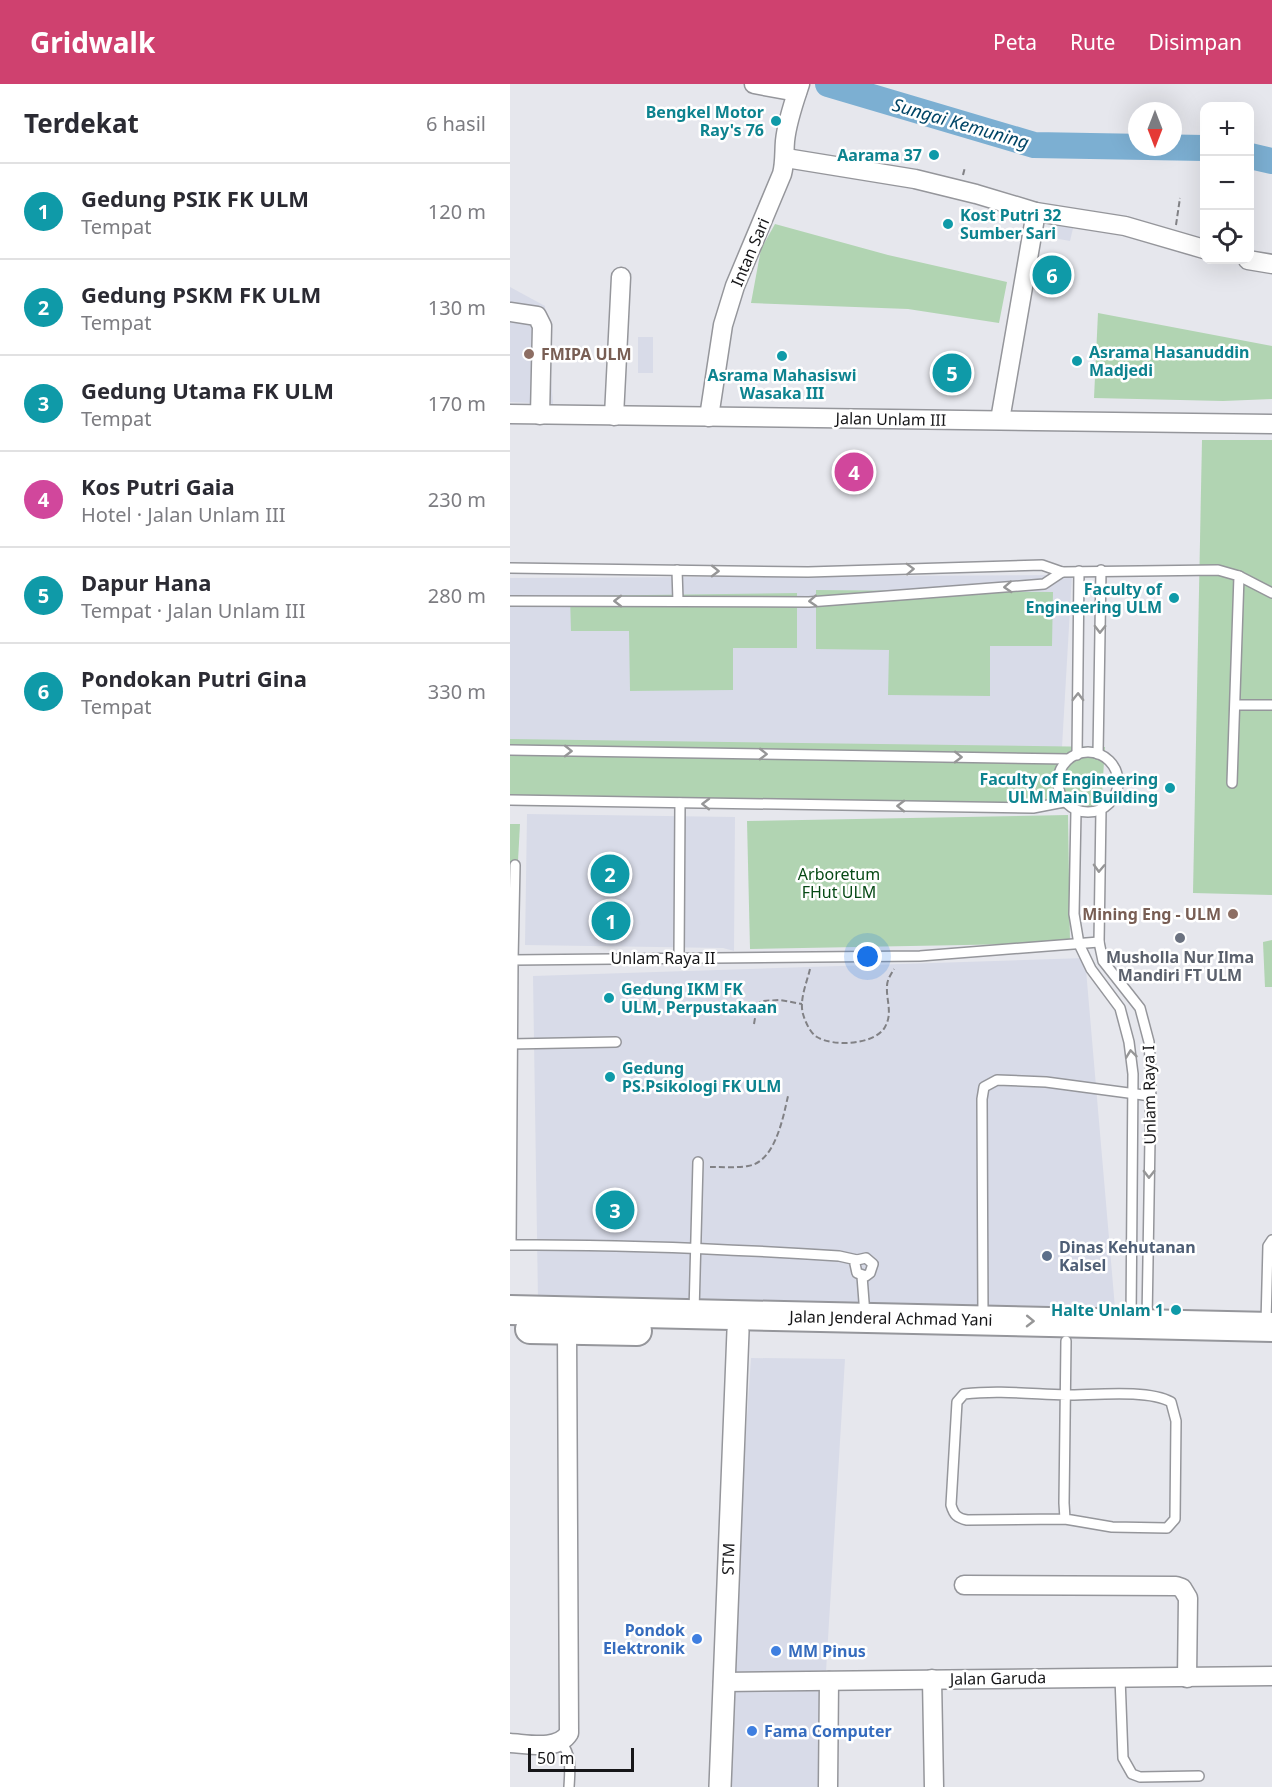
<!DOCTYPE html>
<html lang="id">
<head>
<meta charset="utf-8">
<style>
  body { margin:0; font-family:"Noto Sans",sans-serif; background:#f2f2f3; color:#2b2b33 }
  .controls { position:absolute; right:18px; top:18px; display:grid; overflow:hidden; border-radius:12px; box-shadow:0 6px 24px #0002 }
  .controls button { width:54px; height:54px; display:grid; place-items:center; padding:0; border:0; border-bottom:2px solid #e1e1e2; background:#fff; color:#2b2b33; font:30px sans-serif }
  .compass { position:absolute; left:618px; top:18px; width:54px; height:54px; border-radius:50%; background:#fff; box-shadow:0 6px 24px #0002; rotate:180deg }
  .scale { position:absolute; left:18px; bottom:15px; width:106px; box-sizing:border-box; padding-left:6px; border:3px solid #161618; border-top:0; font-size:16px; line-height:21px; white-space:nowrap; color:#161618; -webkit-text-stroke:4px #fff; paint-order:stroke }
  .you { position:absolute; left:358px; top:873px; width:21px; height:21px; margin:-15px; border:4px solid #fff; border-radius:50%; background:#1a73e8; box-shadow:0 0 0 9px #1a73e833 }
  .badge { display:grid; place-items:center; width:39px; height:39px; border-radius:50%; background:#cf416f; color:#fff; font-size:20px; font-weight:700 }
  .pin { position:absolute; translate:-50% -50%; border:3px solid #fff; box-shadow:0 2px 6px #0006 }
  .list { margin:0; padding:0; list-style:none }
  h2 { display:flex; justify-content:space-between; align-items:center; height:78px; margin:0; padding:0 24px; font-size:26px }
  h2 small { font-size:20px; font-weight:400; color:#7c7c81 }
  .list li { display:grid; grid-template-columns:39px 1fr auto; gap:18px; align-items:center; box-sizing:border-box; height:96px; padding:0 24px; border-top:2px solid #e1e1e2 }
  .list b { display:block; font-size:22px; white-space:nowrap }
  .list p { margin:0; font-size:20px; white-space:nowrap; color:#7c7c81 }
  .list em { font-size:20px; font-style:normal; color:#7c7c81 }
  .icon { flex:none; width:33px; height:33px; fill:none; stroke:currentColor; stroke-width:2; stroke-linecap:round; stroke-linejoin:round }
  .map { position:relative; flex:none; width:762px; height:1703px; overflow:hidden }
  header { display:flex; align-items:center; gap:36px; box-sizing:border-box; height:84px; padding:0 30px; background:#cf416f; color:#fff }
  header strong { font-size:28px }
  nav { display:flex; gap:33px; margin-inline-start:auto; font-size:21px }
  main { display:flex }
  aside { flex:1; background:#fff }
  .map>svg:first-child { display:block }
  .built { fill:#d8dbe8 }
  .green { fill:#b1d4b2 }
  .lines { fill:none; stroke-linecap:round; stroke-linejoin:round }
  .river { stroke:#7cafd2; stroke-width:26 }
  .service-casing { stroke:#95969b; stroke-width:12 }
  .minor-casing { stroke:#95969b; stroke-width:21 }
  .tertiary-casing { stroke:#95969b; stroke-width:24 }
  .trunk-casing { stroke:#95969b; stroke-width:32 }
  .path { stroke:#818185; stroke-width:2; stroke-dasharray:6 3; stroke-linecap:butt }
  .service { stroke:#fff; stroke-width:9 }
  .minor { stroke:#fff; stroke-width:18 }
  .tertiary { stroke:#fff; stroke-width:21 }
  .trunk { stroke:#fff; stroke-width:28 }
  .oneway { stroke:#969697 }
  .culture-dot { fill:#0f9aa8; stroke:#fff; stroke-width:2 }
  .education-dot { fill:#8d6e63; stroke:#fff; stroke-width:2 }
  .worship-dot { fill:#6b7280; stroke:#fff; stroke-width:2 }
  .service-dot { fill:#5c6f8a; stroke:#fff; stroke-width:2 }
  .shop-dot { fill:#3f7fe0; stroke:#fff; stroke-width:2 }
  .labels { text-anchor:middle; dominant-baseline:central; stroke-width:5; stroke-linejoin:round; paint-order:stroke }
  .culture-label { font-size:16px; font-weight:bold; fill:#0d838f; stroke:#fff; text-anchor:end }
  .street-label { font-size:16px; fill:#161618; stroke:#fff }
  .education-label { font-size:16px; font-weight:bold; fill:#785e54; stroke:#fff; text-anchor:start }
  .park-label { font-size:16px; fill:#064915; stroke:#fff }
  .worship-label { font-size:16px; font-weight:bold; fill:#5b616d; stroke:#fff }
  .service-label { font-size:16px; font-weight:bold; fill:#4e5e75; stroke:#fff; text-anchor:start }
  .shop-label { font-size:16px; font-weight:bold; fill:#366cbe; stroke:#fff; text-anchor:start }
  .water-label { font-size:18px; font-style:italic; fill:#004566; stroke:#fff }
</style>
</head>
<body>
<header>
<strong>Gridwalk</strong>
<nav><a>Peta</a><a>Rute</a><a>Disimpan</a></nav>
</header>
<main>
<aside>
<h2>Terdekat<small>6 hasil</small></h2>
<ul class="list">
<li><span class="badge" style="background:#0f9aa8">1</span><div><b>Gedung PSIK FK ULM</b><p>Tempat</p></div><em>120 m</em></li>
<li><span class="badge" style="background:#0f9aa8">2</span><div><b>Gedung PSKM FK ULM</b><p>Tempat</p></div><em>130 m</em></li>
<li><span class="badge" style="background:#0f9aa8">3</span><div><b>Gedung Utama FK ULM</b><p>Tempat</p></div><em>170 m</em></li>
<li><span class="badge" style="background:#d1479c">4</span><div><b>Kos Putri Gaia</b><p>Hotel · Jalan Unlam III</p></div><em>230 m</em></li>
<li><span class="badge" style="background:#0f9aa8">5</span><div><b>Dapur Hana</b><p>Tempat · Jalan Unlam III</p></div><em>280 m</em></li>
<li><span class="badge" style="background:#0f9aa8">6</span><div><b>Pondokan Putri Gina</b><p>Tempat</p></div><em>330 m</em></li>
</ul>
</aside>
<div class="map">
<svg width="762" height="1703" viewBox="0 0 762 1703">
  <rect width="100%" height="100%" fill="#e6e7ed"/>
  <!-- built -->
  <g class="built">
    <path d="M 542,136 L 564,140 L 560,157 L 538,153 Z"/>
    <path d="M 0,203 L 35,222 L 43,320 L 0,318 Z"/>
    <rect x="128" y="253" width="15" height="36"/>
    <path d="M 562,491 L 552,663 L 0,665 L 0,494 Z"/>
    <path d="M 17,730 L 225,733 L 224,867 L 213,864 L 15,861 Z"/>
    <path d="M 575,874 L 605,1224 L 28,1216 L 23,892 Z"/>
    <path d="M 241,1274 L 335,1275 L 309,1703 L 212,1703 Z"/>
  </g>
  <!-- green -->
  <g class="green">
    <path d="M 265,140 L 378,171 L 497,198 L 489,239 L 398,225 L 241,219 L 251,165 Z"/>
    <path d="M 588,229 L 762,262 L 762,315 L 713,317 L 584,314 Z"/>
    <path d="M 692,356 L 762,356 L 762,811 L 683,809 Z"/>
    <path d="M 306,506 L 543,508 L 542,562 L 480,562 L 480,612 L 378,611 L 379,566 L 306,565 Z"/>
    <path d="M 287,509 L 287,564 L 223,564 L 223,606 L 120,607 L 119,547 L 61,547 L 60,512 Z"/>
    <path d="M 0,655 L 595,663 L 591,725 L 0,722 Z"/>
    <path d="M 558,731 L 560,859 L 240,865 L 237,737 Z"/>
    <path d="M 0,740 L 10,740 L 0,925 Z"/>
    <path d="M 762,856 L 762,903 L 755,903 L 753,858 Z"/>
  </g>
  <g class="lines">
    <!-- river -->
    <g class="river">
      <path d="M 318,0 L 524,61 L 694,64"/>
      <path d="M 740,72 L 762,77"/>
    </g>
    <!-- service casing -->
    <g class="service-casing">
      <g id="service">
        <path d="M 0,484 L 298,488 L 532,481 L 552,488 L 708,486 L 729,492 L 722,699"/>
        <path d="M 167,486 L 168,517"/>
        <path d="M 729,492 L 762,509"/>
        <path d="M 0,517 L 299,518 L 534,500 L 552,488"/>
        <path d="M 726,621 L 762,621"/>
        <path d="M 0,666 L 558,675"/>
        <circle cx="578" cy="698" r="30"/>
        <path d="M 588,670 L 591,486"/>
        <path d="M 567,671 L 569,487"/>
        <path d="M 0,716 L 523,724 L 554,718"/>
        <path d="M 591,725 L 589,858 L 593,877 L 630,924 L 639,958 L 641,993 L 637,1237"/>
        <path d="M 566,727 L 564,830 L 569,860 L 581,885 L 610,924 L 619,958 L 623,990 L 621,1236"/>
        <path d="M 169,874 L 170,719"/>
        <path d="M 3,876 L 5,781"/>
        <path d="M 0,960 L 106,958"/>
        <path d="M 347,1176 L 345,1180 L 347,1189 L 356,1192 L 360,1189 L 363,1180 L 356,1174 L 347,1176 L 329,1172 C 220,1165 111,1160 1,1161 L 3,876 L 410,872 L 589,858"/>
        <path d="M 352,1192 L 355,1231"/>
        <path d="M 184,1228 L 188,1078"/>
        <path d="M 473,1233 L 472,1015 L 474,1003 L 487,996 L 536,998 L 641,1012"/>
        <path d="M 756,1239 L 758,1162 L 762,1156"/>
        <path d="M 555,1435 L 457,1436 C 447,1434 444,1431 441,1421 L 447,1318 L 454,1310 C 488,1306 522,1310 556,1311 C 584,1311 638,1305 661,1318 L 666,1337 L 665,1435 L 657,1444 L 602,1443 L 555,1435 L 554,1419 L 556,1257"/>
        <path d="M 610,1593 L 613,1674 L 622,1690 L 630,1693 L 689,1692"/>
        <path d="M 51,1658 C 62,1672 60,1685 59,1703"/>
      </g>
    </g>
    <!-- minor casing -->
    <g class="minor-casing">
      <g id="minor">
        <path d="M 244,0 L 287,8"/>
        <path d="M 276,74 L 405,95 L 466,110 L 526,128 L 615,142 L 694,165"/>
        <path d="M 738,176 L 762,180"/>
        <path d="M 0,228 L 27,232 L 32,242 L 30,331"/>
        <path d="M 0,330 L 762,340"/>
        <path d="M 104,332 L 111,193"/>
        <path d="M 199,333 L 213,241 L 225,202 L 272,90 C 275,79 274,69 275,57 C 277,37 284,18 290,0"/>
        <path d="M 490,336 L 526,128"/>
        <path d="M 454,1501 L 666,1502 L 672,1504 L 678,1514 L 677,1594"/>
        <path d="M 422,1595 L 424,1703"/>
        <path d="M 213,1598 L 762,1592"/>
        <path d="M 0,1659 C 18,1660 48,1667 59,1649 L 57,1246"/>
        <path d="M 318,1703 L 319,1597"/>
      </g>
    </g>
    <!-- tertiary casing -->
    <g class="tertiary-casing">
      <path id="tertiary" d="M 210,1703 L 228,1247"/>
    </g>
    <!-- trunk casing -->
    <g class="trunk-casing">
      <g id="trunk">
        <path d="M 0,1226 L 762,1243"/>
        <path d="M 20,1245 L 127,1247"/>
      </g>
    </g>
    <!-- path -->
    <g class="path">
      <path d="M 394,78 L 398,61"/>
      <path d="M 453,91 L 455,83"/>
      <path d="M 666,141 L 670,114"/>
      <path d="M 300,885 C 297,898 289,916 293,930 C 295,937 300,949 307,953 C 323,963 365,961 375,943 C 383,929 376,916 377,902 C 377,896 381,890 384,885"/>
      <path d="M 244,940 L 247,922 L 251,917 L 270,916 L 292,920"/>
      <path d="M 200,1083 C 212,1083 225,1084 238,1082 C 265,1078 273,1034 278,1012"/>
    </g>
    <!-- service -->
    <use href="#service" class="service"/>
    <!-- minor -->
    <use href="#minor" class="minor"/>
    <!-- tertiary -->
    <use href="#tertiary" class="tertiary"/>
    <!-- trunk -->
    <use href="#trunk" class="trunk"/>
  </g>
  <!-- one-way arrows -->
  <defs><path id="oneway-chevron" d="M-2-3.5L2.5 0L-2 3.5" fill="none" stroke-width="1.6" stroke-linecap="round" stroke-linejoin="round" transform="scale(1.5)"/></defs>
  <g class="oneway">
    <use href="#oneway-chevron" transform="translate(400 485) rotate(-2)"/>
    <use href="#oneway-chevron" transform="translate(205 487) rotate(1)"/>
    <use href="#oneway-chevron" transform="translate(498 503) rotate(177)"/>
    <use href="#oneway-chevron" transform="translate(108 517) rotate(180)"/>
    <use href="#oneway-chevron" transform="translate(303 517) rotate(177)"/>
    <use href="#oneway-chevron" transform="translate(590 545) rotate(91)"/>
    <use href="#oneway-chevron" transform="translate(568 613) rotate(-89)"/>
    <use href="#oneway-chevron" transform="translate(58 667) rotate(1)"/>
    <use href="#oneway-chevron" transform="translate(253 670) rotate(1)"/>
    <use href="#oneway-chevron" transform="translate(448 673) rotate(1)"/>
    <use href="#oneway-chevron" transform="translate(196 720) rotate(-179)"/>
    <use href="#oneway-chevron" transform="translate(391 722) rotate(-179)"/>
    <use href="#oneway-chevron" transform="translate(589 784) rotate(92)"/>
    <use href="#oneway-chevron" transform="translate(621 970) rotate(-97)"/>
    <use href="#oneway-chevron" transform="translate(639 1090) rotate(91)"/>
    <use href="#oneway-chevron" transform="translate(520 1237) rotate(1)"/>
  </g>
  <!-- markers -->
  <g class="culture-dot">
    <circle cx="266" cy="37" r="6"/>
    <circle cx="424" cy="71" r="6"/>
    <circle cx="438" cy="140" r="6"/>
    <circle cx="272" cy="272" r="6"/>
    <circle cx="567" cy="277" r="6"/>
    <circle cx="664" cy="514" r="6"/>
    <circle cx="660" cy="704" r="6"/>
    <circle cx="99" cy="914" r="6"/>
    <circle cx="100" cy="993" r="6"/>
    <circle cx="666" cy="1226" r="6"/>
  </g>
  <g class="education-dot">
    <circle cx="19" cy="270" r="6"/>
    <circle cx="723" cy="830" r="6"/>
  </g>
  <circle class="worship-dot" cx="670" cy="854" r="6"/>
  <circle class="service-dot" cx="537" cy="1172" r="6"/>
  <g class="shop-dot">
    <circle cx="187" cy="1555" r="6"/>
    <circle cx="266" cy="1567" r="6"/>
    <circle cx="242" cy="1647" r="6"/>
  </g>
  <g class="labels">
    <!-- culture labels -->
    <g class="culture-label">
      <text x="254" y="28">Bengkel Motor<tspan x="254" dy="18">Ray's 76</tspan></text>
      <text x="412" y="71">Aarama 37</text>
      <text x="450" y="131" text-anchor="start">Kost Putri 32<tspan x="450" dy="18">Sumber Sari</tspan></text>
      <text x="579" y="268" text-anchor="start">Asrama Hasanuddin<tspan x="579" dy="18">Madjedi</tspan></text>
      <text x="272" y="291" text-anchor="middle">Asrama Mahasiswi<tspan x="272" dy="18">Wasaka III</tspan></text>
      <text x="652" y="505">Faculty of<tspan x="652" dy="18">Engineering ULM</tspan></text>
      <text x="648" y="695">Faculty of Engineering<tspan x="648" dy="18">ULM Main Building</tspan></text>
      <text x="111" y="905" text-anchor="start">Gedung IKM FK<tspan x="111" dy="18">ULM, Perpustakaan</tspan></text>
      <text x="112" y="984" text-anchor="start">Gedung<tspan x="112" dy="18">PS.Psikologi FK ULM</tspan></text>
      <text x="654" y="1226">Halte Unlam 1</text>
    </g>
    <!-- street labels -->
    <g class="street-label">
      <text transform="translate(240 168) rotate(-67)">Intan Sari</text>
      <text transform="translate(381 335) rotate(1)">Jalan Unlam III</text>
      <text x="153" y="874">Unlam Raya II</text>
      <text transform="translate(639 1011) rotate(-91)">Unlam Raya I</text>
      <text transform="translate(381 1234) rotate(1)">Jalan Jenderal Achmad Yani</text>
      <text transform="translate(218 1475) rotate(-88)">STM</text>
      <text transform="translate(488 1594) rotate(-1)">Jalan Garuda</text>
    </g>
    <!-- education labels -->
    <g class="education-label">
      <text x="31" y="270">FMIPA ULM</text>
      <text x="711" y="830" text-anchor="end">Mining Eng - ULM</text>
    </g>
    <!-- park labels -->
    <g class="park-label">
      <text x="329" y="790">Arboretum<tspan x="329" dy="18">FHut ULM</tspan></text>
    </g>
    <!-- worship labels -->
    <g class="worship-label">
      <text x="670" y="873">Musholla Nur Ilma<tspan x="670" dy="18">Mandiri FT ULM</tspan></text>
    </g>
    <!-- service labels -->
    <g class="service-label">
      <text x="549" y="1163">Dinas Kehutanan<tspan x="549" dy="18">Kalsel</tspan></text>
    </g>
    <!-- shop labels -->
    <g class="shop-label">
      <text x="175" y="1546" text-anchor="end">Pondok<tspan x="175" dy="18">Elektronik</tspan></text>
      <text x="278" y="1567">MM Pinus</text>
      <text x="254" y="1647">Fama Computer</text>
    </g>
    <!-- water labels -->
    <g class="water-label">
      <text transform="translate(451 39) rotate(16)">Sungai Kemuning</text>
    </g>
  </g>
</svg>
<div class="controls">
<button>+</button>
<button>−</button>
<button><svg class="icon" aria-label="locate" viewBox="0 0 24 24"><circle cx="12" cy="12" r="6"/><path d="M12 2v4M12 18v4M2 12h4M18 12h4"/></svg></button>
</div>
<svg class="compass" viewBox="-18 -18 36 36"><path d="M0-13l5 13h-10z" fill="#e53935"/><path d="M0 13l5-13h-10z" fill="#7c7c81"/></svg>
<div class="scale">50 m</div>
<div class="you"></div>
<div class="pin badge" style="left:101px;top:837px;background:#0f9aa8">1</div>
<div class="pin badge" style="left:100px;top:790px;background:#0f9aa8">2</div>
<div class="pin badge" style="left:105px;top:1126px;background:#0f9aa8">3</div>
<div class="pin badge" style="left:344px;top:388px;background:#d1479c">4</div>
<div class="pin badge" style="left:442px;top:289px;background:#0f9aa8">5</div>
<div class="pin badge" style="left:542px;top:191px;background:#0f9aa8">6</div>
</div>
</main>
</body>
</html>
